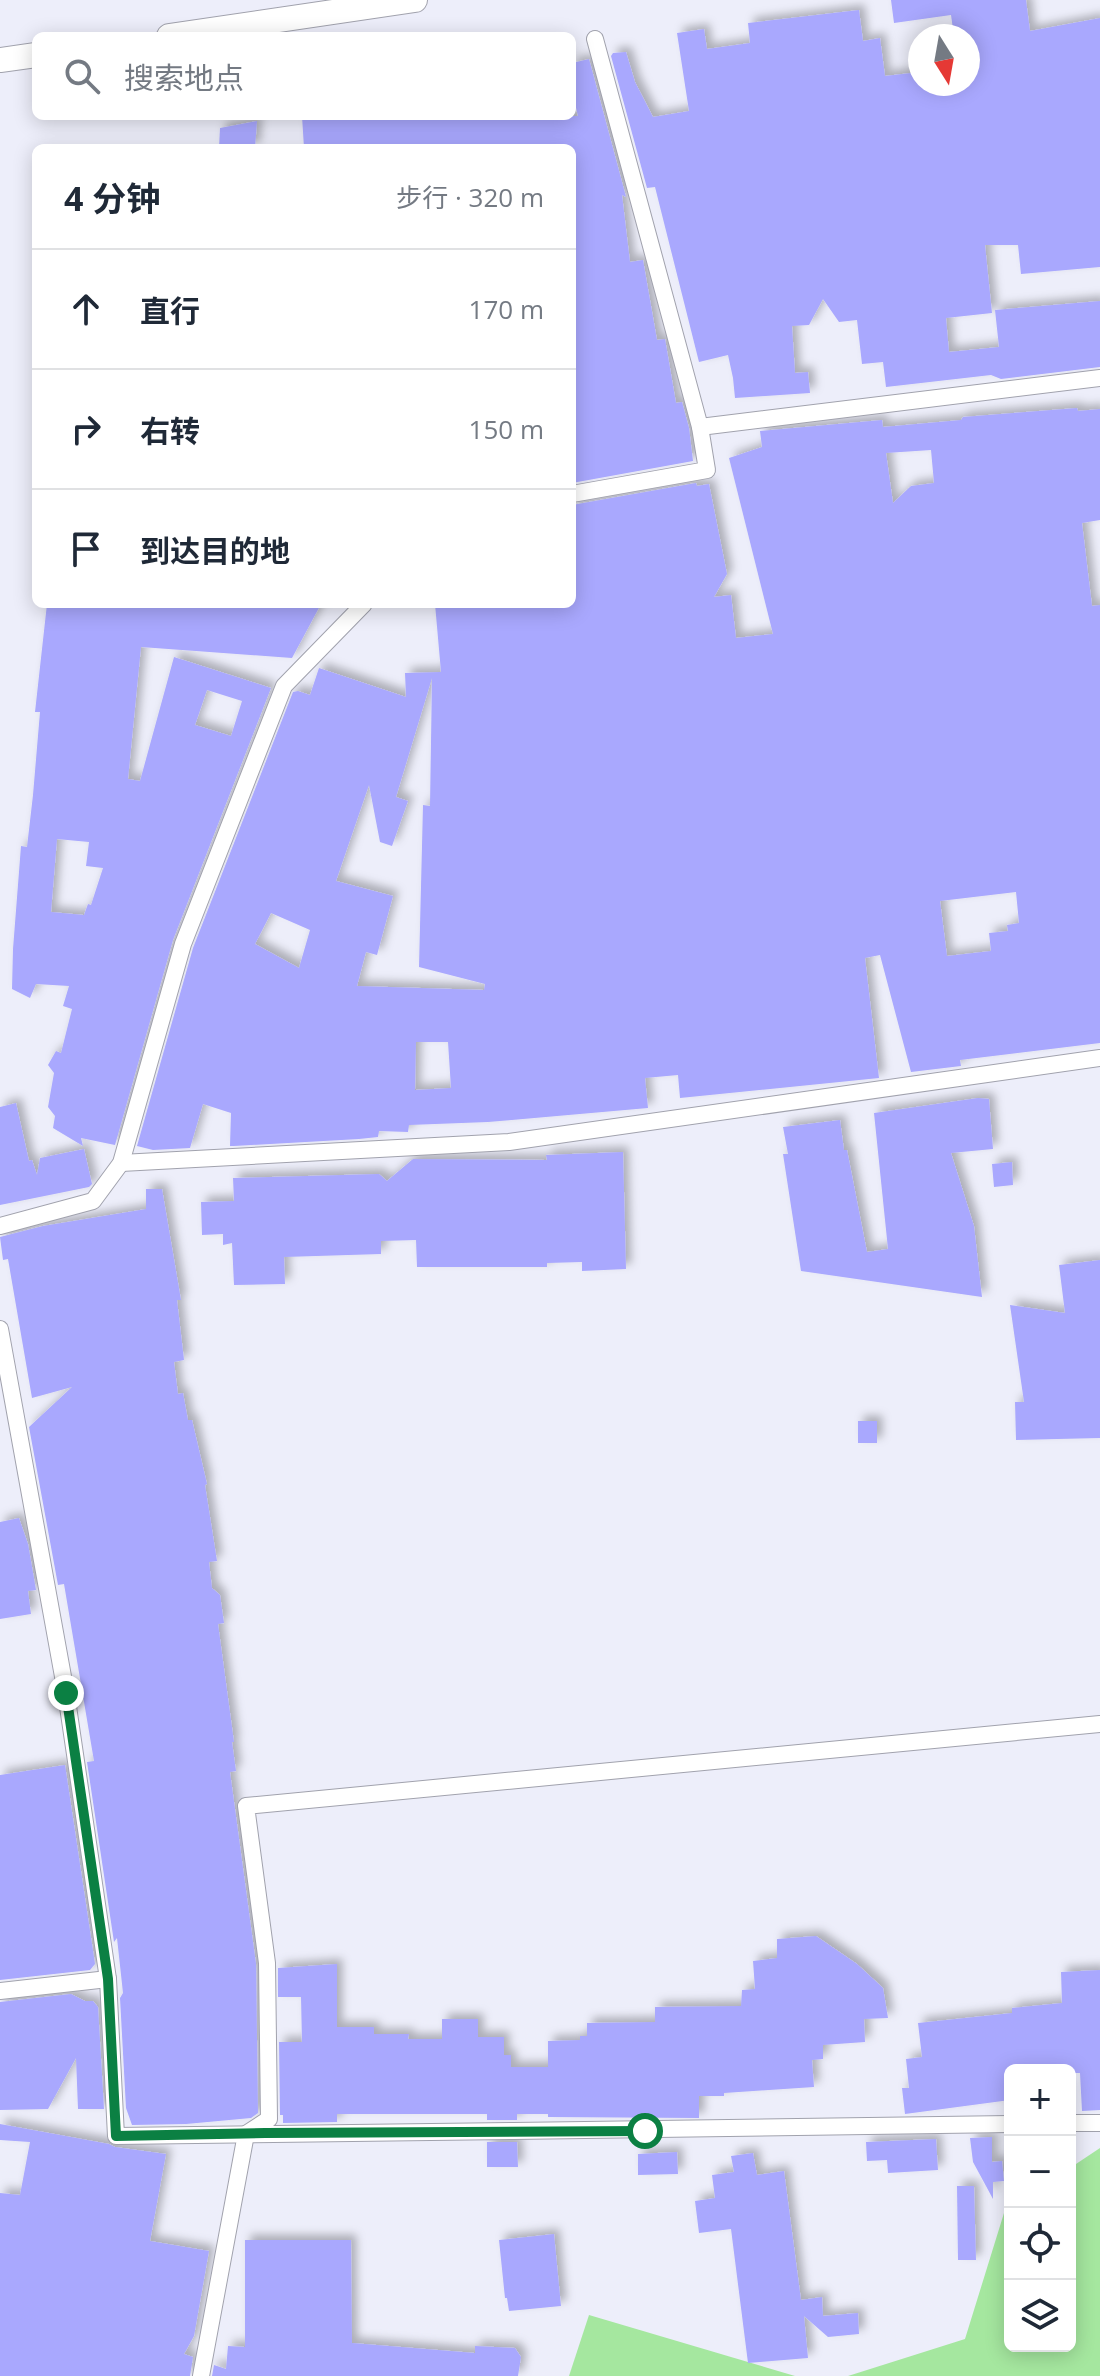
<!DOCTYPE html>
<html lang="zh">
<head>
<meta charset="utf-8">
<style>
  body { margin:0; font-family:"Open Sans","Noto Sans SC",sans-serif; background:#f2f2f3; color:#1f2937 }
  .controls { position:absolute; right:24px; bottom:24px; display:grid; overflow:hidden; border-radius:12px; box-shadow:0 4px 20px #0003 }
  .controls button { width:72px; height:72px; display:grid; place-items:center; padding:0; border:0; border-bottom:2px solid #e0e1e3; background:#fff; color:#1f2937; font:40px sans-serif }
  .compass { position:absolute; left:908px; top:24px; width:72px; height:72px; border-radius:50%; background:#fff; box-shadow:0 4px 20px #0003; rotate:169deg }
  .stop { position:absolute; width:24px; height:24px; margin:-18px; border:6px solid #0b8043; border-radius:50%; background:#fff }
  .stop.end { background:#0b8043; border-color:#fff; box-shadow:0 2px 8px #0008 }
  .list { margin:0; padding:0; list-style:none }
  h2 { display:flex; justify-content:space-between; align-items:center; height:104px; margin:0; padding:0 32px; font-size:34px }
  h2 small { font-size:26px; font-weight:400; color:#747a83 }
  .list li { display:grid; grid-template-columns:52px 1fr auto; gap:24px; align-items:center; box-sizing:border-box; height:120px; padding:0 32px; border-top:2px solid #e0e1e3 }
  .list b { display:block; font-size:30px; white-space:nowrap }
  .list em { font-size:26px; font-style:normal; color:#747a83 }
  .icon { flex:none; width:44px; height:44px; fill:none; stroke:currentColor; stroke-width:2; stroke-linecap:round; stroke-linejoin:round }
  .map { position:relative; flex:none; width:1100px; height:2376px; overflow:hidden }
  .search { position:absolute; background:#fff; box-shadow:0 4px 20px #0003; left:32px; top:32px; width:544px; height:88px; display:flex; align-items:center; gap:20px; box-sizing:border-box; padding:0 28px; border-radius:12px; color:#747a83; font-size:30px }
  .panel { position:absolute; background:#fff; box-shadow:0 4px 20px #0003; left:32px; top:144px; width:544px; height:464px; border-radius:12px }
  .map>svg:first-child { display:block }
  .green { fill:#a5e79f }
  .building { fill:#a9a8fe; fill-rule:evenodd; filter:url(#shadow) }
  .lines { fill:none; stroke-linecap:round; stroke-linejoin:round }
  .minor-casing { stroke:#a1a2ad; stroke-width:18 }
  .secondary-casing { stroke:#a1a2ad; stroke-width:26 }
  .minor { stroke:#fff; stroke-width:16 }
  .secondary { stroke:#fff; stroke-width:24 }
  .route { stroke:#0b8043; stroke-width:10 }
</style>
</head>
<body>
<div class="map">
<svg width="1100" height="2376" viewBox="0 0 1100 2376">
  <defs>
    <filter id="shadow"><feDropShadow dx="5.5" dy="-5.5" stdDeviation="4" flood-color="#0004"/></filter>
  </defs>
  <rect width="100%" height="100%" fill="#edeefa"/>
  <!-- green -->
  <g class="green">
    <path d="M 1100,2148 L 1100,2376 L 848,2376 L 965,2339 L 1004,2213 L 1010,2209 L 1010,2346 L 1070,2346 L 1070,2168 Z"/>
    <path d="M 589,2315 L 795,2376 L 569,2376 Z"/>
  </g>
  <!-- building -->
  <g class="building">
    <path d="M 891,0 L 1026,0 L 1030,31 L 1100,18 L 1100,267 L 1021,274 L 1018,245 L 985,245 L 992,313 L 946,318 L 949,352 L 999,347 L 995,310 L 1100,301 L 1100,367 L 1001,379 L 991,375 L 886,387 L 883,362 L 862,364 L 857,320 L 839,322 L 823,299 L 809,325 L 792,326 L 795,373 L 808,372 L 810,393 L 735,398 L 733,378 L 728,355 L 699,362 L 655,187 L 647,188 L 611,56 L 613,53 L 626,52 L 635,82 L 653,117 L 689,111 L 677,33 L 704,29 L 707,49 L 750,43 L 748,23 L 859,10 L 863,41 L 880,38 L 885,76 L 920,72 L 920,84 L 968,84 L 968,36 L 954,36 L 951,15 L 894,23 Z"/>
    <path d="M 589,59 L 626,197 L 622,195 L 630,262 L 643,260 L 657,340 L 665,339 L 676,403 L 682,402 L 689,428 L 693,461 L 572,483 L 572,148 L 304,148 L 302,116 L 578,116 L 572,91 L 572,63 Z"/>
    <path d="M 257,121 L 255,148 L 219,148 L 220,128 Z"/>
    <path d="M 1077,408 L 1078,411 L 1100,409 L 1100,520 L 1082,523 L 1092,606 L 1100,605 L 1100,1043 L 960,1060 L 961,1066 L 911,1072 L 880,955 L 865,958 L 879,1078 L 680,1098 L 678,1075 L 645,1078 L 648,1108 L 488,1122 L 409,1125 L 408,1132 L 379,1131 L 378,1137 L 359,1139 L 234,1146 L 230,1146 L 231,1113 L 203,1104 L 190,1148 L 153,1150 L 137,1146 L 193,948 L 293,692 L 298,691 L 310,695 L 319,668 L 406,697 L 405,673 L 441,672 L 435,604 L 572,604 L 572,505 L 696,483 L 697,486 L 709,484 L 727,574 L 714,597 L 731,595 L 736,638 L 773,634 L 729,458 L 762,447 L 760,431 L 882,420 L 883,427 L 961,420 L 963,417 ZM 931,450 L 934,483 L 911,486 L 893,503 L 886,453 ZM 432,678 L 430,806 L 423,805 L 419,967 L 485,984 L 484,990 L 357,986 L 366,952 L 377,955 L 393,896 L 336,881 L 369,785 L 380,842 L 392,846 L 408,801 L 396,797 ZM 1016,892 L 1019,923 L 1007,925 L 1008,931 L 989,933 L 991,951 L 947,956 L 940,901 ZM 271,913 L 310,930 L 299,968 L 255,944 ZM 416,1042 L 448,1042 L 451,1088 L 415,1090 Z"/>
    <path d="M 47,604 L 321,604 L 292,658 L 141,647 L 128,779 L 140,781 L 174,657 L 271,688 L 173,940 L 115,1145 L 81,1138 L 83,1146 L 53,1128 L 55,1116 L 48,1107 L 54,1073 L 48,1065 L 56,1051 L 61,1053 L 72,1009 L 63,1006 L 69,986 L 36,984 L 30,998 L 12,989 L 13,949 L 21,846 L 27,847 L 33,795 L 40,712 L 35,712 ZM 207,690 L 242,701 L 231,736 L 195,725 ZM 57,839 L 89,842 L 86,866 L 103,868 L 91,905 L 88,904 L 84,915 L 51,912 Z"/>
    <path d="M 978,1098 L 989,1099 L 993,1149 L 951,1153 L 974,1226 L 982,1297 L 801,1271 L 783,1154 L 788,1154 L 783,1127 L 840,1120 L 844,1150 L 847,1150 L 867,1252 L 888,1249 L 874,1113 Z"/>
    <path d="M 16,1103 L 29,1161 L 32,1160 L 37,1175 L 40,1158 L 84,1149 L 92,1184 L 89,1187 L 0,1205 L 0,1107 Z"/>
    <path d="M 623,1152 L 626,1269 L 582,1271 L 582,1262 L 547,1263 L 547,1267 L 417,1267 L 416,1240 L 381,1241 L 381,1254 L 284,1257 L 285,1284 L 234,1285 L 232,1243 L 223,1245 L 223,1234 L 202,1235 L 201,1202 L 234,1201 L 233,1178 L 379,1174 L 387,1181 L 413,1159 L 547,1160 L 546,1155 Z"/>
    <path d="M 1012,1162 L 1013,1185 L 994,1187 L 992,1164 Z"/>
    <path d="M 146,1189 L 162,1189 L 181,1300 L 177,1300 L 184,1360 L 174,1362 L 178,1394 L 183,1393 L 188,1420 L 192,1420 L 207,1484 L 205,1485 L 217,1561 L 209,1562 L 212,1588 L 220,1595 L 224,1623 L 218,1624 L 234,1742 L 232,1742 L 236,1771 L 230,1772 L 256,1964 L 258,2113 L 251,2118 L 186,2124 L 132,2125 L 126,2108 L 120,1998 L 123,1993 L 117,1938 L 114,1942 L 87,1762 L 94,1761 L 64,1584 L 58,1585 L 29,1427 L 72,1387 L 32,1398 L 8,1259 L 3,1260 L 0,1237 L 43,1226 L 146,1209 Z"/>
    <path d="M 1100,1260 L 1100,1438 L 1016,1440 L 1015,1402 L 1024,1402 L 1010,1305 L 1065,1313 L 1059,1265 Z"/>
    <rect x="858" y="1421" width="19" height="22"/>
    <path d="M 19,1518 L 28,1544 L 36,1590 L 28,1591 L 31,1614 L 0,1619 L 0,1522 Z"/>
    <path d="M 65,1765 L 95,1964 L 90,1970 L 0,1980 L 0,1775 Z"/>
    <path d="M 816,1936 L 857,1964 L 883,1988 L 888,2018 L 864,2019 L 865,2042 L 823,2045 L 823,2059 L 812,2060 L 814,2087 L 724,2093 L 724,2096 L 699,2096 L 699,2118 L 548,2117 L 548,2114 L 517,2114 L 517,2120 L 487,2120 L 487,2114 L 337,2114 L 337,2122 L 283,2123 L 283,2115 L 280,2115 L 279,2042 L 302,2042 L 301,1997 L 278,1997 L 278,1968 L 337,1964 L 337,2027 L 374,2027 L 374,2034 L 409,2034 L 408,2039 L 442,2039 L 442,2019 L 478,2019 L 478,2037 L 504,2037 L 504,2055 L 511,2055 L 511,2067 L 548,2067 L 548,2041 L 580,2040 L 580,2036 L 587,2036 L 587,2023 L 655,2022 L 655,2007 L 741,2006 L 742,1990 L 755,1989 L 753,1961 L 777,1958 L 777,1939 Z"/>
    <path d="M 1100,1970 L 1100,2110 L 1082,2111 L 1080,2073 L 1070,2073 L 1070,2070 L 1010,2070 L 1010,2100 L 905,2114 L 902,2088 L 909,2088 L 906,2059 L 922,2057 L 918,2023 L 1012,2013 L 1012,2008 L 1062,2003 L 1061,1972 Z"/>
    <path d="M 71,1994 L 85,2001 L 93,2001 L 98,2007 L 104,2109 L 78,2109 L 76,2058 L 48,2109 L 0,2110 L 0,2002 Z"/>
    <path d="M 0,2124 L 109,2144 L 115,2147 L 166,2154 L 150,2241 L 209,2251 L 194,2336 L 184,2354 L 193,2357 L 190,2376 L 0,2376 L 0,2193 L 20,2195 L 30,2142 L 0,2140 Z"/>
    <path d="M 992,2137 L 992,2162 L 1002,2161 L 1004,2181 L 993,2182 L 993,2199 L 973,2162 L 970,2138 Z"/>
    <path d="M 936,2139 L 938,2170 L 888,2173 L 887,2160 L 867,2161 L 866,2142 Z"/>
    <path d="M 487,2142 L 517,2142 L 518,2167 L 487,2167 Z"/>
    <path d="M 677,2152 L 678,2174 L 638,2175 L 638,2154 Z"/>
    <path d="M 753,2153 L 757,2175 L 784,2171 L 801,2300 L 822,2297 L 823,2316 L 858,2313 L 859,2334 L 828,2337 L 804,2316 L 808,2358 L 748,2363 L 731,2229 L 699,2233 L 695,2201 L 715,2198 L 712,2175 L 734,2172 L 731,2156 Z"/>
    <path d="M 957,2186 L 974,2186 L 976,2260 L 958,2260 Z"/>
    <path d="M 554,2234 L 561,2306 L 509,2311 L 507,2298 L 505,2298 L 499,2240 Z"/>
    <path d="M 245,2240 L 351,2240 L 352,2343 L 475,2353 L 475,2346 L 515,2348 L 521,2357 L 518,2376 L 212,2376 L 214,2365 L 226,2369 L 228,2346 L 245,2347 Z"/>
  </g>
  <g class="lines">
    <!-- minor casing -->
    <g class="minor-casing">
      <g id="minor">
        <path d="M 595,39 L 700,427 L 1100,378"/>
        <path d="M 572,494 L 707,470 L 700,427"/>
        <path d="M 121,1163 L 509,1142 L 1100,1058"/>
        <path d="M 0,1226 L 93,1201 L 121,1163 L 183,944 L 284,686 L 364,604"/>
        <path d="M 0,1329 L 66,1693 L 108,1979 L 116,2136 C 414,2131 712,2130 1010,2124"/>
        <path d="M 0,1991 L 108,1979"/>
        <path d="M 1070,2123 L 1100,2123"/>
        <path d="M 201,2376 L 246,2134 L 269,2119 L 267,1963 L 246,1806 L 1100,1724"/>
      </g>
    </g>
    <!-- secondary casing -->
    <g class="secondary-casing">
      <g id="secondary">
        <path d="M 169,36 L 415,0"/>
        <path d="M 0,60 L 36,55"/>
      </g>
    </g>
    <!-- minor -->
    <use href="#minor" class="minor"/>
    <!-- secondary -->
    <use href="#secondary" class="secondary"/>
  </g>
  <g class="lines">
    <!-- route -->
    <path class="route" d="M 66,1693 L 108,1979 L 116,2136 L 265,2133 L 645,2131"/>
  </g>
</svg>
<div class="controls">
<button>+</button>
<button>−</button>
<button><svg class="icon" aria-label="locate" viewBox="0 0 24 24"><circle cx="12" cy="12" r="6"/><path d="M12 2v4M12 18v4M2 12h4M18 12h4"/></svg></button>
<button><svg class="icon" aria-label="layers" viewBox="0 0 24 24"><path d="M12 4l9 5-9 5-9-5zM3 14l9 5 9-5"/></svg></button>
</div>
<svg class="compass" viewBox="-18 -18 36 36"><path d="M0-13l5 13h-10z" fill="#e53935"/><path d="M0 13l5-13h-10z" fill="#747a83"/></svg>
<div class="stop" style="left:645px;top:2131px"></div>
<div class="stop end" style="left:66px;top:1693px"></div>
<div class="search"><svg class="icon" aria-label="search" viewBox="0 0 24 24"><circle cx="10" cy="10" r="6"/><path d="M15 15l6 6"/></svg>搜索地点</div>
<section class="panel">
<h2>4 分钟<small>步行 · 320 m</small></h2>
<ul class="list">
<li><svg class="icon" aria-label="ahead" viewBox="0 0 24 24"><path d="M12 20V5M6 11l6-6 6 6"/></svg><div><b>直行</b></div><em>170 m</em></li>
<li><svg class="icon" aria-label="right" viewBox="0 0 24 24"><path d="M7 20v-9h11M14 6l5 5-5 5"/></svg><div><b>右转</b></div><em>150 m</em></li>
<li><svg class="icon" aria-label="arrive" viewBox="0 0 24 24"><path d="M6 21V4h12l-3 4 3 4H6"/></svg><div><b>到达目的地</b></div></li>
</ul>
</section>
</div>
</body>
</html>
